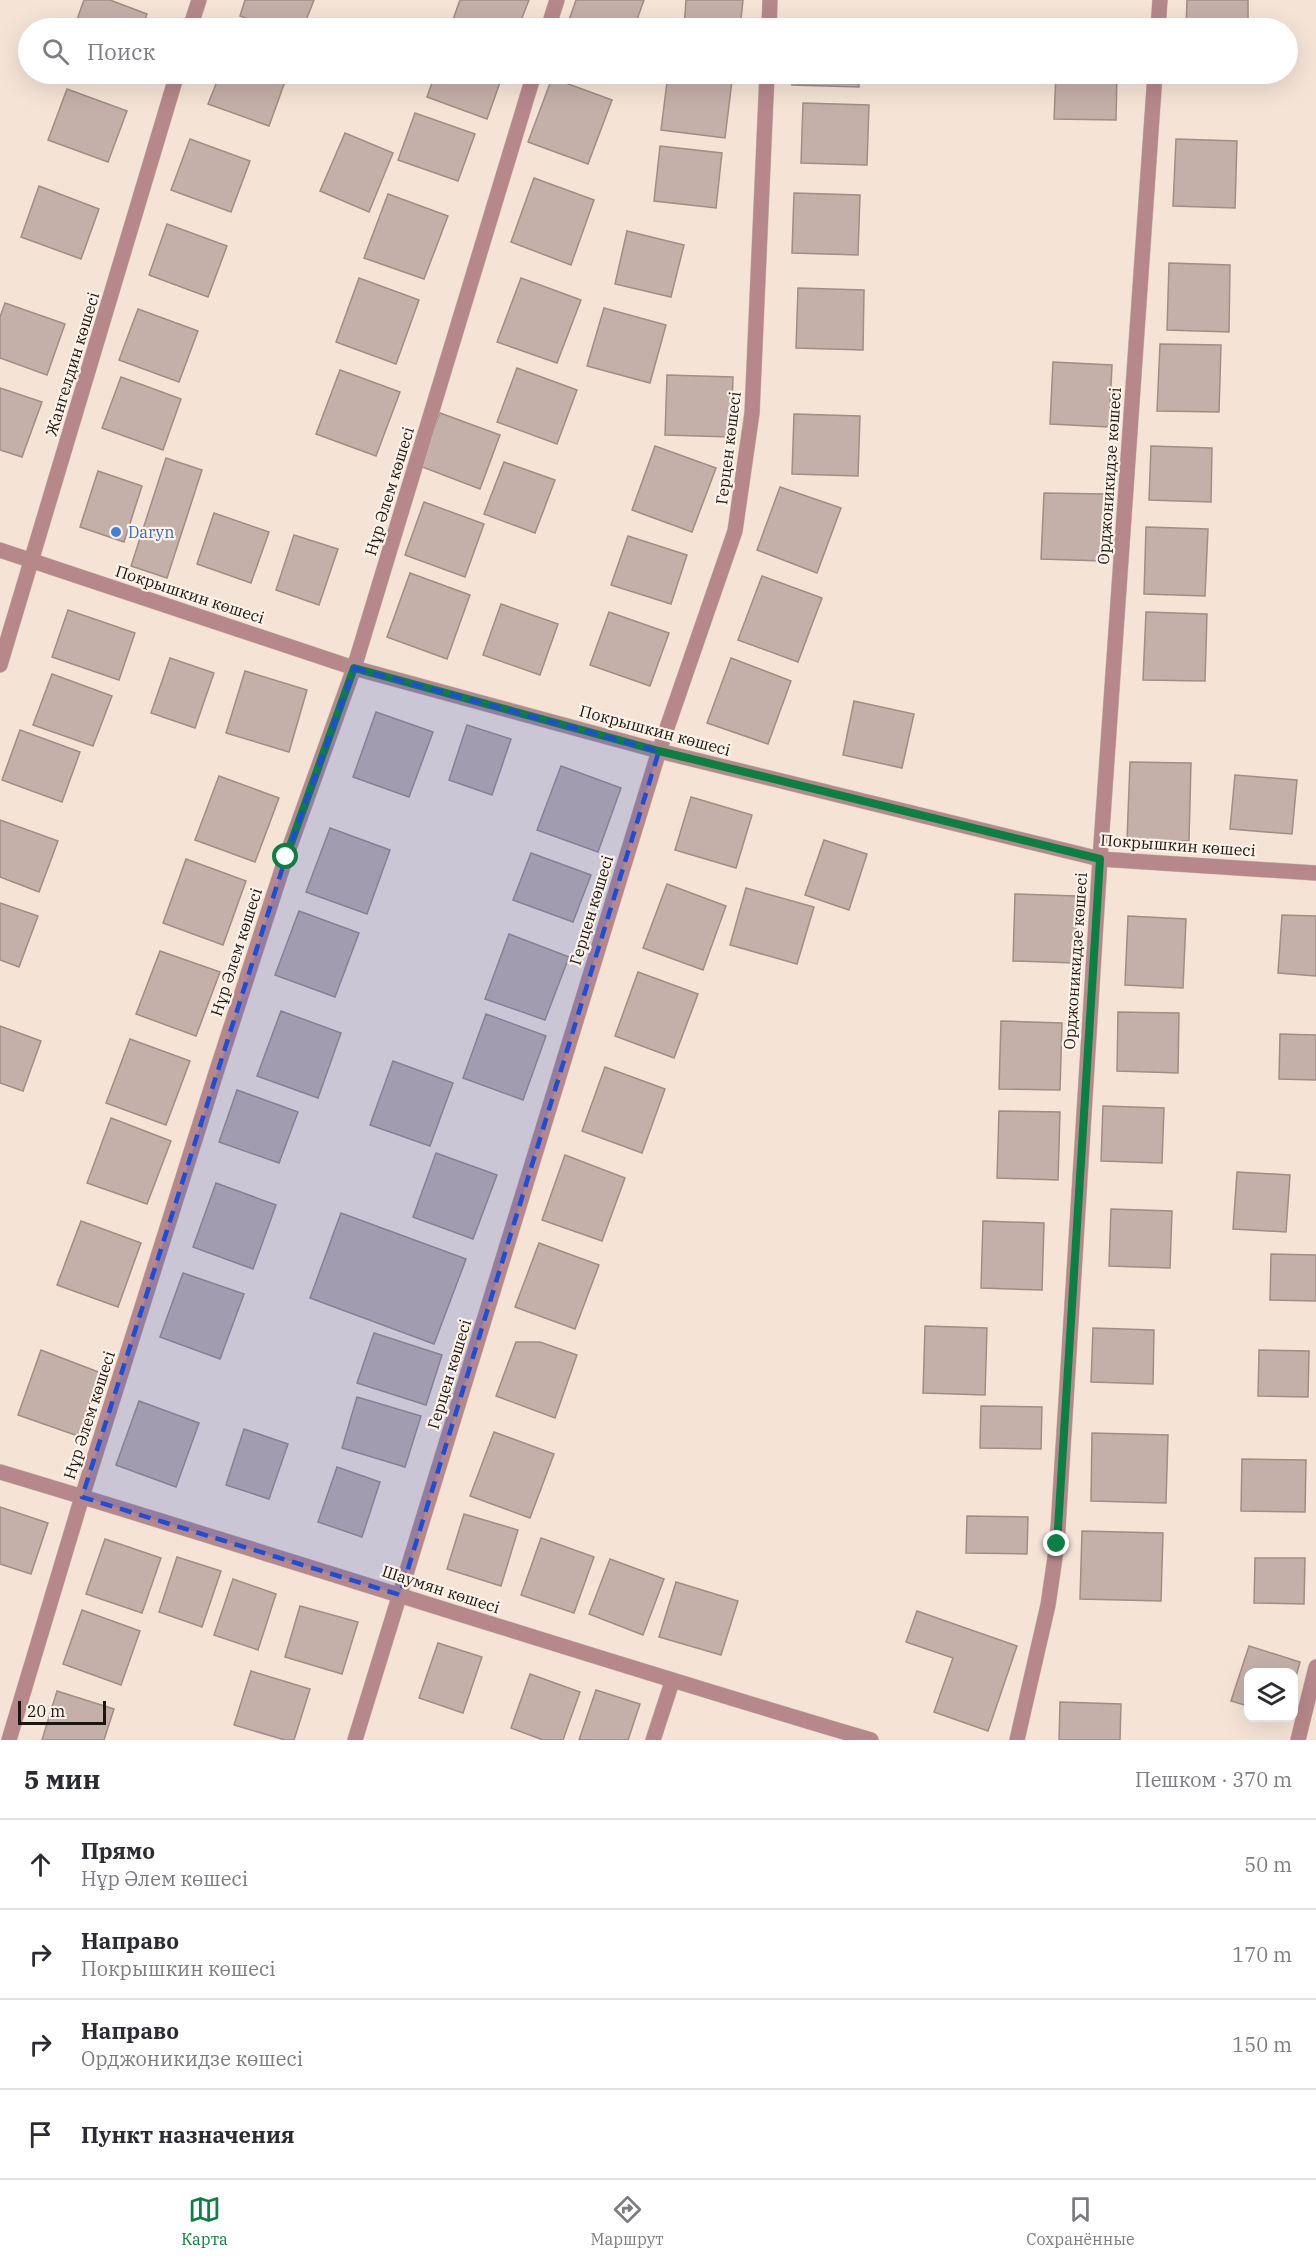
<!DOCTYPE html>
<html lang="ru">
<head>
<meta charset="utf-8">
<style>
  body { margin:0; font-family:"IBM Plex Serif",serif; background:#f7f7f7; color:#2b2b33 }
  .controls { position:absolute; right:18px; bottom:18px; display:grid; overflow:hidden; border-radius:12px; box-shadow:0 6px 24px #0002 }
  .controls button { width:54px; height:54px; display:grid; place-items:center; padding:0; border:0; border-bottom:2px solid #e1e1e2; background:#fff; color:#2b2b33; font:30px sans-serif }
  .scale { position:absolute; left:18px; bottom:15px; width:88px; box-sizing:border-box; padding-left:6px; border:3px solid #1c1611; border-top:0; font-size:16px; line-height:21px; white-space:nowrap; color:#1c1611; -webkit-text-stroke:4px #fdf3ea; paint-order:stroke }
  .stop { position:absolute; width:18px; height:18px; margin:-14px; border:4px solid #0b8043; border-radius:50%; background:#fff }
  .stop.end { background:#0b8043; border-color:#fff; box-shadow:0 2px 6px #0008 }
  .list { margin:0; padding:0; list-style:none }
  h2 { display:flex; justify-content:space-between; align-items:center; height:78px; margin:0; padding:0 24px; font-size:26px }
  h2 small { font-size:20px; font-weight:400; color:#7c7c81 }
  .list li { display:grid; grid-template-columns:39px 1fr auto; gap:18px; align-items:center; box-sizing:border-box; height:90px; padding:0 24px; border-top:2px solid #e1e1e2 }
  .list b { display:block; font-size:22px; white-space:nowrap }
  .list p { margin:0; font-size:20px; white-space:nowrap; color:#7c7c81 }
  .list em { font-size:20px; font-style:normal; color:#7c7c81 }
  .icon { flex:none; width:33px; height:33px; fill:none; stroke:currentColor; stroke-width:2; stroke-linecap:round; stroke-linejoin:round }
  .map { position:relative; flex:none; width:1316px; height:1740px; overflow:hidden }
  .search { position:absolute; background:#fff; box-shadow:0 6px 24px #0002; left:18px; right:18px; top:18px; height:66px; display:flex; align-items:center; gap:15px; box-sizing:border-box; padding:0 21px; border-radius:33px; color:#7c7c81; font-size:22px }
  .sheet { height:438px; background:#fff }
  nav { display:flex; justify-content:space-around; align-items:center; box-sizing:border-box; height:84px; border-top:2px solid #e1e1e2; background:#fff; font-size:16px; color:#7c7c81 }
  nav a { display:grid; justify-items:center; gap:3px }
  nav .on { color:#0b8043 }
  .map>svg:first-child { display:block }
  .building { fill:#c4b0a8; stroke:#a08d86; stroke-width:1.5 }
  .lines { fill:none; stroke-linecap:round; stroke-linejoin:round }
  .minor-casing { stroke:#cebfb3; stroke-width:16 }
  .minor { stroke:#b6888c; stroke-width:15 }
  .route { stroke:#0b8043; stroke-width:8 }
  .marked { fill:#1d4ed8; fill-opacity:0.2; stroke:#1d4ed8; stroke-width:4.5; stroke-dasharray:12 8; stroke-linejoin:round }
  .shop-dot { fill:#3f7fe0; stroke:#fdf3ea; stroke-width:2 }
  .labels { text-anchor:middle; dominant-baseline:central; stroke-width:4.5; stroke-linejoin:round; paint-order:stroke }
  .street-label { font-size:16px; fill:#1c1611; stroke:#fdf3ea }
  .shop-label { font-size:16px; fill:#366cbe; stroke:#fdf3ea; text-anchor:start }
</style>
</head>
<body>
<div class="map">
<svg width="1316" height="1740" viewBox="0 0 1316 1740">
  <rect width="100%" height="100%" fill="#f5e4d6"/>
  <!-- building -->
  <g class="building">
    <path d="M 84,0 L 110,0 L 147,14 L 142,28 L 74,28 Z"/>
    <path d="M 245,0 L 314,0 L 303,28 L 274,28 L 240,16 Z"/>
    <path d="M 460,0 L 529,0 L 518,28 L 450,28 Z"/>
    <path d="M 576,0 L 644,0 L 634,28 L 582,28 L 568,23 Z"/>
    <path d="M 686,0 L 743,0 L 740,28 L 684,28 Z"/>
    <path d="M 1187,0 L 1248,0 L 1248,28 L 1186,28 Z"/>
    <path d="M 794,25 L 861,28 L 794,28 Z"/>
    <path d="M 220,74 L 281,74 L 287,76 L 269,126 L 208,104 Z"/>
    <path d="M 435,74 L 503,74 L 487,119 L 427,97 Z"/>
    <path d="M 668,74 L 732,81 L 725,138 L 661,130 Z"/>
    <path d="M 793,74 L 859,74 L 859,87 L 792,85 Z"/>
    <path d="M 1056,74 L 1117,74 L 1116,120 L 1054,119 Z"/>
    <path d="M 552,78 L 612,100 L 588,164 L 528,142 Z"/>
    <path d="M 67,89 L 127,111 L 108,162 L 48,140 Z"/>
    <path d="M 803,103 L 869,105 L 867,165 L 801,163 Z"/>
    <path d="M 415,113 L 475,134 L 458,181 L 398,160 Z"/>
    <path d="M 345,133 L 393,153 L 369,212 L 320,191 Z"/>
    <path d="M 190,139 L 250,161 L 231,212 L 171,190 Z"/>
    <path d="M 1176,139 L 1237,141 L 1235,208 L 1173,206 Z"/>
    <path d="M 660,146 L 722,153 L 716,208 L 654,201 Z"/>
    <path d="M 534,178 L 594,200 L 571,265 L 511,242 Z"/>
    <path d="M 39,186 L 99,209 L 81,259 L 21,237 Z"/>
    <path d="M 794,193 L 860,195 L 858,255 L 792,253 Z"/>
    <path d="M 388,194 L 448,216 L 424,279 L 364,258 Z"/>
    <path d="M 167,224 L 227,246 L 208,297 L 149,275 Z"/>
    <path d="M 627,231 L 684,245 L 671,297 L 615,284 Z"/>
    <path d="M 1169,263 L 1230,265 L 1229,332 L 1167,330 Z"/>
    <path d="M 359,278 L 419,300 L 396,364 L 336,342 Z"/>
    <path d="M 521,278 L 581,300 L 557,363 L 497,342 Z"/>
    <path d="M 798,288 L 864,290 L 863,350 L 796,348 Z"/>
    <path d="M 5,303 L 65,324 L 47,375 L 0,358 L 0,317 Z"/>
    <path d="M 604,308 L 666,325 L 650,383 L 587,366 Z"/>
    <path d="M 138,309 L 198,331 L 179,382 L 119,360 Z"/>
    <path d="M 1160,344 L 1221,345 L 1219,412 L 1157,411 Z"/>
    <path d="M 1053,362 L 1112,365 L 1109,427 L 1050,424 Z"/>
    <path d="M 517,368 L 577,390 L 557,444 L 497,422 Z"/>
    <path d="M 340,370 L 400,392 L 376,456 L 316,434 Z"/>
    <path d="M 667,375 L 733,377 L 731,437 L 665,435 Z"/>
    <path d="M 121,377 L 181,399 L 163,450 L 102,428 Z"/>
    <path d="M 0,388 L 42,402 L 22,457 L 0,450 Z"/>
    <path d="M 440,413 L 500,435 L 480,489 L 420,466 Z"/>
    <path d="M 794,414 L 860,416 L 858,476 L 792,474 Z"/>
    <path d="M 655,446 L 716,468 L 692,532 L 632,510 Z"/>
    <path d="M 1151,446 L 1212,448 L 1211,502 L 1149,500 Z"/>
    <path d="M 166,458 L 202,470 L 167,578 L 131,566 Z"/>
    <path d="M 504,462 L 555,480 L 535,533 L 484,514 Z"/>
    <path d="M 98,471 L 142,486 L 124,542 L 80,527 Z"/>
    <path d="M 780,487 L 841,508 L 817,573 L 757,550 Z"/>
    <path d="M 1044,493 L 1105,494 L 1103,561 L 1041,559 Z"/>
    <path d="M 424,502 L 484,524 L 465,577 L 405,555 Z"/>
    <path d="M 214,513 L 269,532 L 251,583 L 197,564 Z"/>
    <path d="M 1146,527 L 1208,529 L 1205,596 L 1144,594 Z"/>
    <path d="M 294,535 L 338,549 L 319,605 L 276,590 Z"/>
    <path d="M 628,536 L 687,555 L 671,604 L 611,585 Z"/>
    <path d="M 410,573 L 470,595 L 447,659 L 387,637 Z"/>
    <path d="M 762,576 L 822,598 L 798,662 L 738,640 Z"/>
    <path d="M 501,604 L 558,624 L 540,675 L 483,655 Z"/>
    <path d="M 68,610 L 135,633 L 119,680 L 52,657 Z"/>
    <path d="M 609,612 L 669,633 L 650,686 L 590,665 Z"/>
    <path d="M 1146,612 L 1207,614 L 1205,681 L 1143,680 Z"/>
    <path d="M 170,658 L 214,673 L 195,728 L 151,713 Z"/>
    <path d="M 731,658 L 791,681 L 768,744 L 707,723 Z"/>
    <path d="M 245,671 L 307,690 L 289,752 L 226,733 Z"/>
    <path d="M 52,674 L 112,696 L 93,746 L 33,725 Z"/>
    <path d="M 854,701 L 914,714 L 902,768 L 843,755 Z"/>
    <path d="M 376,712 L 433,732 L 409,797 L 353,777 Z"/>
    <path d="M 467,725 L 511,739 L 492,795 L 449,780 Z"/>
    <path d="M 20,730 L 80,752 L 62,802 L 2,780 Z"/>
    <path d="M 1130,762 L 1191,763 L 1189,841 L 1127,840 Z"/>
    <path d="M 561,766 L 621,788 L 598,852 L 537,830 Z"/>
    <path d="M 1235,775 L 1297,780 L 1292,834 L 1230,829 Z"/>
    <path d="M 219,776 L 279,798 L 255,862 L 195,840 Z"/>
    <path d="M 691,797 L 752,815 L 736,868 L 675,850 Z"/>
    <path d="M 0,820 L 58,841 L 39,892 L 0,877 Z"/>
    <path d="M 330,828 L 390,850 L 367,914 L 306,892 Z"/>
    <path d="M 824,840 L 867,854 L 849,910 L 805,895 Z"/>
    <path d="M 531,853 L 591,875 L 573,922 L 513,900 Z"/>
    <path d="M 186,859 L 246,881 L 223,945 L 163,923 Z"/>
    <path d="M 667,884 L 726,906 L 703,970 L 643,948 Z"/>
    <path d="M 746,888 L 814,907 L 797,964 L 730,945 Z"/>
    <path d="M 1015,894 L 1077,896 L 1075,963 L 1013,961 Z"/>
    <path d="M 0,903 L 38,916 L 19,967 L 0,960 Z"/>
    <path d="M 299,911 L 359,933 L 335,997 L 275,975 Z"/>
    <path d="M 1282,915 L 1316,916 L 1316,976 L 1278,973 Z"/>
    <path d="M 1128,916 L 1186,919 L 1183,988 L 1125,985 Z"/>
    <path d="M 509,934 L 569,957 L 545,1020 L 485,999 Z"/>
    <path d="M 160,951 L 220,972 L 196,1036 L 136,1014 Z"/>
    <path d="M 638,972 L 698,994 L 674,1058 L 615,1036 Z"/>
    <path d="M 281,1011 L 341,1033 L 318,1098 L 257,1076 Z"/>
    <path d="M 1118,1012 L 1179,1013 L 1178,1073 L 1117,1071 Z"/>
    <path d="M 486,1014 L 546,1036 L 523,1100 L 463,1078 Z"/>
    <path d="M 1001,1021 L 1062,1023 L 1060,1090 L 999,1089 Z"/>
    <path d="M 0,1026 L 41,1041 L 23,1091 L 0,1083 Z"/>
    <path d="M 1280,1034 L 1316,1035 L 1316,1080 L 1279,1079 Z"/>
    <path d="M 130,1039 L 190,1061 L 166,1125 L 106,1103 Z"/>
    <path d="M 393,1061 L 453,1083 L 430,1146 L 370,1125 Z"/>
    <path d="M 605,1067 L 665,1089 L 642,1153 L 582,1131 Z"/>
    <path d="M 237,1090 L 298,1112 L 279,1163 L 219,1142 Z"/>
    <path d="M 1103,1106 L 1164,1108 L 1162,1163 L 1101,1161 Z"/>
    <path d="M 999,1111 L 1060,1112 L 1058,1180 L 997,1178 Z"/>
    <path d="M 111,1118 L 171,1141 L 147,1204 L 87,1183 Z"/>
    <path d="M 436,1153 L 497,1175 L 473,1239 L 413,1217 Z"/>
    <path d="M 565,1155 L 625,1178 L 602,1241 L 542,1220 Z"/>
    <path d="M 1237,1172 L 1290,1175 L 1286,1232 L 1233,1229 Z"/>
    <path d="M 216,1183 L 276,1205 L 253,1269 L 193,1247 Z"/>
    <path d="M 1111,1209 L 1172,1211 L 1170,1268 L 1109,1266 Z"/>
    <path d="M 341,1213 L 466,1259 L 434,1344 L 310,1298 Z"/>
    <path d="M 81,1221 L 141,1243 L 118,1307 L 57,1285 Z"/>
    <path d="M 983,1221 L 1044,1223 L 1042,1290 L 981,1288 Z"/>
    <path d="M 539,1243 L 599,1265 L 575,1329 L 515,1307 Z"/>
    <path d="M 1271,1254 L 1316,1255 L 1316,1301 L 1270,1300 Z"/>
    <path d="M 183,1273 L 244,1294 L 220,1359 L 160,1337 Z"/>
    <path d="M 925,1326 L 987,1328 L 985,1395 L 923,1393 Z"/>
    <path d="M 1093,1328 L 1154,1330 L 1153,1384 L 1091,1382 Z"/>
    <path d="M 374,1333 L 442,1355 L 426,1405 L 357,1383 Z"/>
    <path d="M 516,1342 L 540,1342 L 577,1355 L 555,1418 L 496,1396 Z"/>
    <path d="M 41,1350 L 101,1373 L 78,1436 L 18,1415 Z"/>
    <path d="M 1259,1350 L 1309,1351 L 1308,1397 L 1258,1396 Z"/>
    <path d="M 357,1397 L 421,1416 L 405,1467 L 342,1448 Z"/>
    <path d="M 139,1401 L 199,1423 L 176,1487 L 116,1465 Z"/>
    <path d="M 981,1406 L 1042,1407 L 1041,1449 L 980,1448 Z"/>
    <path d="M 244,1429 L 288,1444 L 269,1499 L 226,1485 Z"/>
    <path d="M 494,1432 L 554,1454 L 530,1518 L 470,1496 Z"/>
    <path d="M 1092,1433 L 1168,1435 L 1166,1503 L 1091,1501 Z"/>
    <path d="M 1242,1459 L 1306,1460 L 1305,1512 L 1241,1511 Z"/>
    <path d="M 337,1467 L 380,1482 L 362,1537 L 318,1522 Z"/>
    <path d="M 0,1507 L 48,1523 L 31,1574 L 0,1564 Z"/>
    <path d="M 464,1514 L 518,1530 L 501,1586 L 447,1569 Z"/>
    <path d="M 967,1516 L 1028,1517 L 1027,1554 L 966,1553 Z"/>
    <path d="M 1082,1531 L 1163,1533 L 1161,1601 L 1080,1599 Z"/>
    <path d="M 541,1538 L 594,1557 L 574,1613 L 521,1595 Z"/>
    <path d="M 105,1539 L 161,1558 L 142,1613 L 86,1594 Z"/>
    <path d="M 177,1557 L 221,1571 L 202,1627 L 159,1612 Z"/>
    <path d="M 1255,1558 L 1305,1558 L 1304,1604 L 1254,1603 Z"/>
    <path d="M 610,1559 L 664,1579 L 643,1635 L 589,1614 Z"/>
    <path d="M 233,1579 L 276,1594 L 258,1650 L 214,1635 Z"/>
    <path d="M 676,1582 L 738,1601 L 721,1655 L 659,1637 Z"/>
    <path d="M 300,1606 L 358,1622 L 342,1674 L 285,1657 Z"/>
    <path d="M 82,1610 L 140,1631 L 121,1685 L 63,1664 Z"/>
    <path d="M 917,1611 L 1017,1646 L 988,1731 L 934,1712 L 953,1658 L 906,1642 Z"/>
    <path d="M 438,1643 L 482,1657 L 463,1713 L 419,1698 Z"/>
    <path d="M 1249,1646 L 1300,1662 L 1294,1684 L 1294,1672 L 1248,1672 L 1248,1706 L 1231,1701 Z"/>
    <path d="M 251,1671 L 310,1689 L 294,1740 L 285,1740 L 234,1725 Z"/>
    <path d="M 530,1674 L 580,1692 L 563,1740 L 543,1740 L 511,1728 Z"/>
    <path d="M 596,1690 L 640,1704 L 628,1740 L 579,1740 Z"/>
    <path d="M 57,1691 L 114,1709 L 104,1740 L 42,1740 Z"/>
    <path d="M 1060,1702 L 1121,1704 L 1120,1740 L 1059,1740 Z"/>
  </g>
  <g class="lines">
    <!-- minor casing -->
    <g class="minor-casing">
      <g id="minor">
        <path d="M 190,28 L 199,0"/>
        <path d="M 548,28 L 557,0"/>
        <path d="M 769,28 L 770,0"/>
        <path d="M 1158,28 L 1160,0"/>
        <path d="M 0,550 L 354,668 L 659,751 L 1100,859 L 1316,873"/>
        <path d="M 0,665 L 177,74"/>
        <path d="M 0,1472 C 291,1559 579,1654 871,1740"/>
        <path d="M 9,1740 L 82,1497 L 216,1073 L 286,857 L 354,668 L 534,74"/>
        <path d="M 355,1740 L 659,751 L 735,531 L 752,413 L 767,74"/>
        <path d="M 653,1740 L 672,1682"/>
        <path d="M 1017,1740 L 1048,1605 L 1057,1544 L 1100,859 L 1155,74"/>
        <path d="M 1298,1740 L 1316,1667"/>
      </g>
    </g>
    <!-- minor -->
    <use href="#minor" class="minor"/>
  </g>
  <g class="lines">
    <!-- route -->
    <path class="route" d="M 286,857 L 354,668 L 659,751 L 1100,859 L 1057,1544"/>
  </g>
  <!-- marked area -->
  <path class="marked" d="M 354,668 L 659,751 L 400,1595 L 82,1497 L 286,857 Z"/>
  <!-- markers -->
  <circle class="shop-dot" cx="116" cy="532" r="6"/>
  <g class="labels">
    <!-- street labels -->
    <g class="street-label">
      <text transform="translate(72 364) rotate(-73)">Жангелдин көшесі</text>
      <text transform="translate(728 448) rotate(-83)">Герцен көшесі</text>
      <text transform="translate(1109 476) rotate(-86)">Орджоникидзе көшесі</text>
      <text transform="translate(389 491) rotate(-73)">Нұр Әлем көшесі</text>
      <text transform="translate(190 594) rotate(18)">Покрышкин көшесі</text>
      <text transform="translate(655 730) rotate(15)">Покрышкин көшесі</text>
      <text transform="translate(1178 845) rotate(4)">Покрышкин көшесі</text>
      <text transform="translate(591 910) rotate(-73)">Герцен көшесі</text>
      <text transform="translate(236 952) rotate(-72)">Нұр Әлем көшесі</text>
      <text transform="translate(1075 961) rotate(-86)">Орджоникидзе көшесі</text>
      <text transform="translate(449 1374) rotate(-73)">Герцен көшесі</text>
      <text transform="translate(89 1415) rotate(-72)">Нұр Әлем көшесі</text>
      <text transform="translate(441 1589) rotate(18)">Шаумян көшесі</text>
    </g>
    <!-- shop labels -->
    <g class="shop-label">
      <text x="128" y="532">Daryn</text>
    </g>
  </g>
</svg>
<div class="controls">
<button><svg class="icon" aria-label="layers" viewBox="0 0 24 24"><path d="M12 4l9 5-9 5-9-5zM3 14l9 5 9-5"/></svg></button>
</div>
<div class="scale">20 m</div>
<div class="stop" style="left:286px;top:857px"></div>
<div class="stop end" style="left:1057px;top:1544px"></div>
<div class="search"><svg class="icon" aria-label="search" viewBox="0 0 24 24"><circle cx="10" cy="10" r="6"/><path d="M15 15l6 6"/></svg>Поиск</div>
</div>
<section class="sheet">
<h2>5 мин<small>Пешком · 370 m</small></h2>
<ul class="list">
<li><svg class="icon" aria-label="ahead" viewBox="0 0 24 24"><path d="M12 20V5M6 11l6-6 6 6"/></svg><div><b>Прямо</b><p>Нұр Әлем көшесі</p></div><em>50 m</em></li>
<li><svg class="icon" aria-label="right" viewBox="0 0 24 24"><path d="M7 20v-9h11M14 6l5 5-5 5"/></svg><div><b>Направо</b><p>Покрышкин көшесі</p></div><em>170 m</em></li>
<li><svg class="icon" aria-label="right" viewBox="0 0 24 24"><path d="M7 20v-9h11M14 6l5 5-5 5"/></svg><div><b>Направо</b><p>Орджоникидзе көшесі</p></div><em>150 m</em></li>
<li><svg class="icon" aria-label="arrive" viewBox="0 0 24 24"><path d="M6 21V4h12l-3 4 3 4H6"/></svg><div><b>Пункт назначения</b></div></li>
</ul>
</section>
<nav>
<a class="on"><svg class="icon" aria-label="map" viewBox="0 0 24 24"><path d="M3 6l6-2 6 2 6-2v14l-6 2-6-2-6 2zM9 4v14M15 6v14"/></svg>Карта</a>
<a><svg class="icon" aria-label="directions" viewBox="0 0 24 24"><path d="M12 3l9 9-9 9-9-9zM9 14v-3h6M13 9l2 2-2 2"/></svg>Маршрут</a>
<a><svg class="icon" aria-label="saved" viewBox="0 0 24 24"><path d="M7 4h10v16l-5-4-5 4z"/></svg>Сохранённые</a>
</nav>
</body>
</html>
